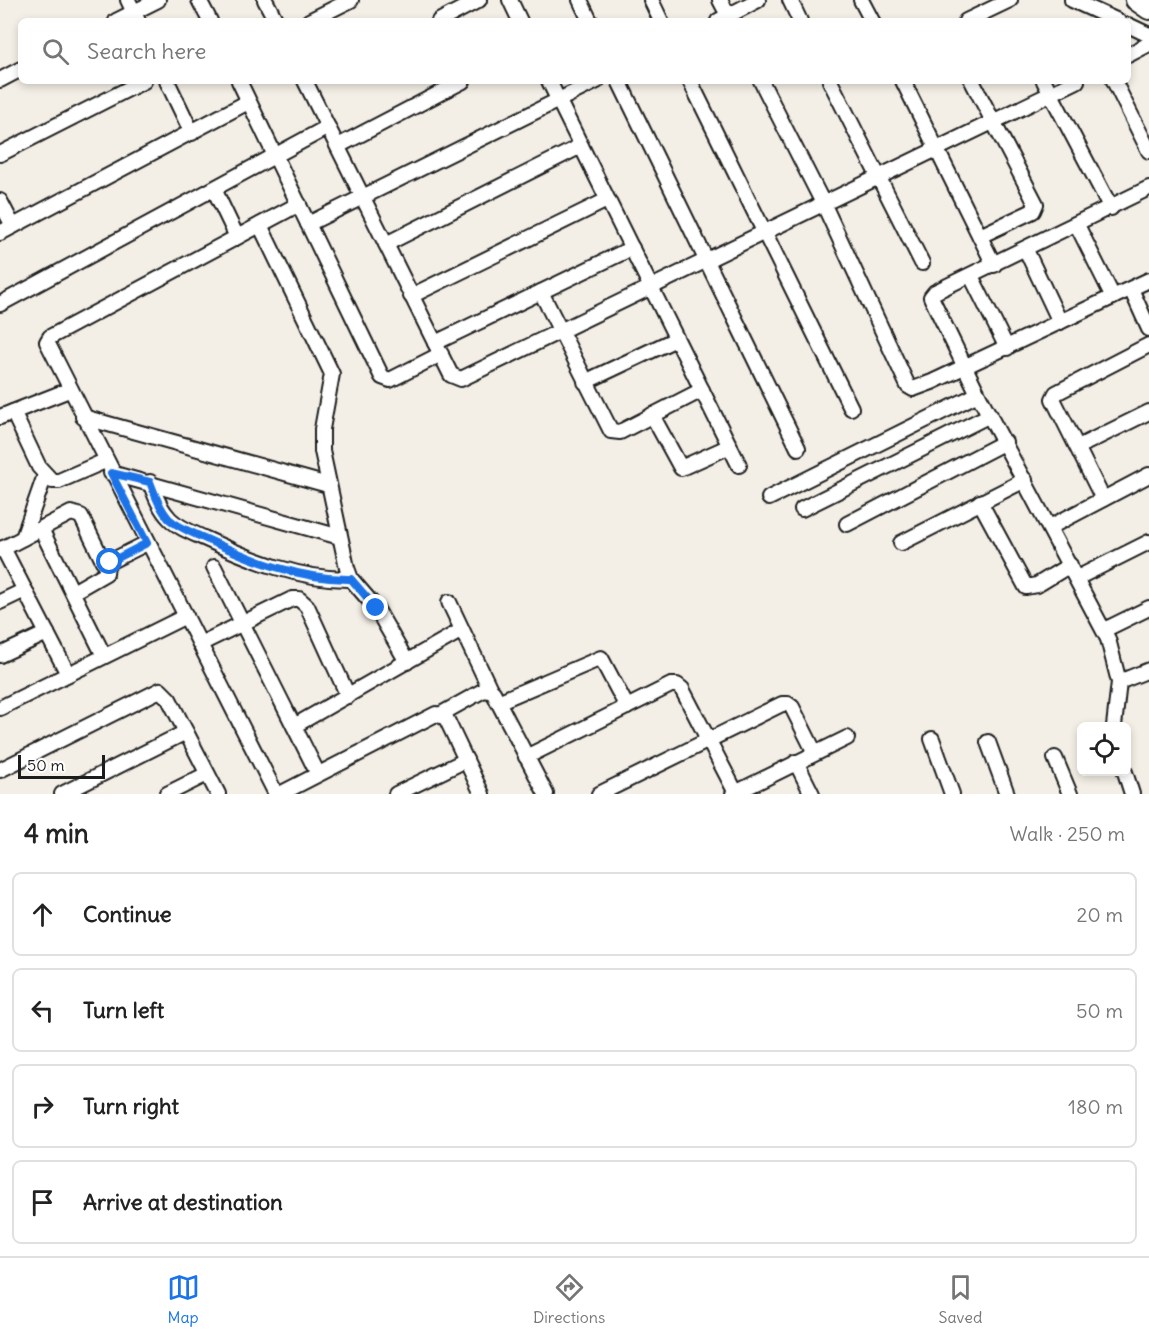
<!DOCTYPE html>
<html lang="en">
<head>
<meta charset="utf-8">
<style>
  body { margin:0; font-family:Delius,sans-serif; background:#f2f2f2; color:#222 }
  .controls { position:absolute; right:18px; bottom:18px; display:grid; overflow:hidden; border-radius:9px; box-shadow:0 3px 9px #0003 }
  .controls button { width:54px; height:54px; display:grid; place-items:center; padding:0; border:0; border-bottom:2px solid #e0e0e0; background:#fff; color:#222; font:30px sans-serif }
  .scale { position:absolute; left:18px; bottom:15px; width:87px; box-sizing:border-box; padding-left:6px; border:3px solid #1c1c1c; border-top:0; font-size:16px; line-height:21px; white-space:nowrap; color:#1c1c1c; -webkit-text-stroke:4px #fff; paint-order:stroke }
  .stop { position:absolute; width:18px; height:18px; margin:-14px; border:4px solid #1a73e8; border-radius:50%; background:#fff }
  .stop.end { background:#1a73e8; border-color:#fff; box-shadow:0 2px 6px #0008 }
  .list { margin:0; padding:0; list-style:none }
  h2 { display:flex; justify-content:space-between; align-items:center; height:78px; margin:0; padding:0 24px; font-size:26px }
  h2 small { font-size:20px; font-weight:400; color:#767676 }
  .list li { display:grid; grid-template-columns:39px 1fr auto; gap:18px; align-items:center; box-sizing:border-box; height:84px; margin:0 12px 12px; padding:0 12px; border:2px solid #e0e0e0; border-radius:9px }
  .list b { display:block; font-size:22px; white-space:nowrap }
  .list em { font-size:20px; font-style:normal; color:#767676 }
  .icon { flex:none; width:33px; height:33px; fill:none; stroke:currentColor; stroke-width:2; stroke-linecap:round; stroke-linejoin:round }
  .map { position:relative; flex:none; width:1149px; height:794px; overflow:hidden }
  .search { position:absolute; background:#fff; box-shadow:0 3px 9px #0003; left:18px; right:18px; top:18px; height:66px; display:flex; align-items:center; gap:15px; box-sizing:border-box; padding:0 21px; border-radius:9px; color:#767676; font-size:22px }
  .sheet { height:462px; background:#fff }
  nav { display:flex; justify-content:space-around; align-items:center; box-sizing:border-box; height:84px; border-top:2px solid #e0e0e0; background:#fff; font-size:16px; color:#767676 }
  nav a { display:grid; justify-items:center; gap:3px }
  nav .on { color:#1a73e8 }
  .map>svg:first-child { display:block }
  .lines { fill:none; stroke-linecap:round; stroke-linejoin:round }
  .street-casing { stroke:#1c1c1c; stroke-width:18 }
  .secondary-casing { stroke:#1c1c1c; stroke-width:24 }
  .street { stroke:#fff; stroke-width:14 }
  .secondary { stroke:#fff; stroke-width:20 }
  .route { stroke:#1a73e8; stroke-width:8 }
</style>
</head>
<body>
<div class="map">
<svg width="1149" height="794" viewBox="0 0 1149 794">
  <rect width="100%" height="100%" fill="#f4efe6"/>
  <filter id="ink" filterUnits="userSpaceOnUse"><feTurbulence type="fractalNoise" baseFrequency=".0167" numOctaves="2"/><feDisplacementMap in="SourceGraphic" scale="12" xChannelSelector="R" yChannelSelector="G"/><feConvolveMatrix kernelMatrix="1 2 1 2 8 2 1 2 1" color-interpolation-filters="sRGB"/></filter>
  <g filter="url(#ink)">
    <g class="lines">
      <!-- street casing -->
      <g class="street-casing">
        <g id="street">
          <path d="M 128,0 L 138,21"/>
          <path d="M 199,0 L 210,21"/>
          <path d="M 265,0 L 276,21"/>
          <path d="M 510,0 L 520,21"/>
          <path d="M 580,0 L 590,21"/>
          <path d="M 651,0 L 661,21"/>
          <path d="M 720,0 L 731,21"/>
          <path d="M 790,0 L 800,21"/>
          <path d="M 861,0 L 872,21"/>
          <path d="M 1072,0 L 1118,21"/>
          <path d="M 116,21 L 158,0"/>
          <path d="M 309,21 L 351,0"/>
          <path d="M 439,21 L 479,0"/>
          <path d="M 718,21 L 758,0"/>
          <path d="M 966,21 L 1010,0"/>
          <path d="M 1128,25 L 1149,35"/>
          <path d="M 1128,55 L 1149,44"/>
          <path d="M 0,80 L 21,69"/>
          <path d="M 167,81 L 192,133"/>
          <path d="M 239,81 L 382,377 L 390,380 L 441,354"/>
          <path d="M 305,81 L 451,375 L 461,379 L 1077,81"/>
          <path d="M 549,81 L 739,465"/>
          <path d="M 619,81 L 798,448"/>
          <path d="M 690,81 L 851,408"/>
          <path d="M 761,81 L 824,205 L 908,386 L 913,389 L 932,382 L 1149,280"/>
          <path d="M 830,81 L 922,263"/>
          <path d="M 903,81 L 994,265"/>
          <path d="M 972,81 L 1036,204 L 1033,211 L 980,236"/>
          <path d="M 1044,81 L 1111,208"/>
          <path d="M 1114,81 L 1149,151"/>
          <path d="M 338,146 L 463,81"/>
          <path d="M 0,154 L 144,81"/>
          <path d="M 214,189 L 237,237"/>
          <path d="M 0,201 L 13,226"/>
          <path d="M 308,224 L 597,81"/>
          <path d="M 260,225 L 332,374 L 322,429 L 322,451 L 347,568 L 351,579 L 376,608 L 407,662"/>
          <path d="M 1077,225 L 1113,297"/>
          <path d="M 0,233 L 248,102"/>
          <path d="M 386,244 L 581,146"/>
          <path d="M 1026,250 L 1060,322"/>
          <path d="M 971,276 L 1007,348"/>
          <path d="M 1131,289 L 1149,329"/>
          <path d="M 541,292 L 611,431 L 620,432 L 702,390"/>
          <path d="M 411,296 L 607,200"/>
          <path d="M 0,304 L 328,127"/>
          <path d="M 435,343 L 632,248"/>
          <path d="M 585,382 L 676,339"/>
          <path d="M 13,412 L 39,467 L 52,481 L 59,481 L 105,461"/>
          <path d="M 652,415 L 681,468 L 730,446"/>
          <path d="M 0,417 L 69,390"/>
          <path d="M 83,417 L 328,485"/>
          <path d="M 1078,447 L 1149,412"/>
          <path d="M 111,473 L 340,537"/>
          <path d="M 150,482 C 155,495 160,509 170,519 C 179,528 193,533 206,539 C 251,560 301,580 351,579"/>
          <path d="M 769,498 L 978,394"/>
          <path d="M 1103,499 L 1053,399 L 1056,393 L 1149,345"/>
          <path d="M 980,502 L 1026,587 L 1037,585 L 1070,565"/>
          <path d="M 802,509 L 990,415"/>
          <path d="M 847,524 L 1005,442"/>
          <path d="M 1050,527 L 1149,475"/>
          <path d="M 41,529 L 104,656"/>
          <path d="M 23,538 L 45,475"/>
          <path d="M 901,543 L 1025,480"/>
          <path d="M 3,548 L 68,674"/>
          <path d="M 0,550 L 71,513 L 81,516 L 103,561 L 107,563 L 147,543"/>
          <path d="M 214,567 L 318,774"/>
          <path d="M 1077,578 L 1149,542"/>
          <path d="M 73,592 L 106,573 L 107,563"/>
          <path d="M 0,602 L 25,590"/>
          <path d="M 449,602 L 490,689"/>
          <path d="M 1104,630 L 1149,608"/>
          <path d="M 200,644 L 292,599 L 299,599 L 307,606 L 348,696"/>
          <path d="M 0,655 L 47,633"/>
          <path d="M 1119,682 L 1149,670"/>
          <path d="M 498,702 L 601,658 L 627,707"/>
          <path d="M 0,708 L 186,616"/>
          <path d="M 441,714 L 484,690 L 493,692 L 546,794"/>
          <path d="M 294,726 L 462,630"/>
          <path d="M 1114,726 L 1119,682 L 1108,639 L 978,394 L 931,297 L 935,292 L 1149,188"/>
          <path d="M 932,739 L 952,794"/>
          <path d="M 988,742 L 1007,794"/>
          <path d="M 526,757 L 671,685 L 677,685 L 682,689 L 736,793"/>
          <path d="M 1055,758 L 1070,794"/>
          <path d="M 796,762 L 812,794"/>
          <path d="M 0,770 L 160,690 L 169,699 L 218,794"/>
          <path d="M 1125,772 L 1132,794"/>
          <path d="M 62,794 L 186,732"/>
          <path d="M 167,794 L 207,774"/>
          <path d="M 276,794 L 47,342 L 50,337 L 299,204"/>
          <path d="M 280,794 L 436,714 L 446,718 L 482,794"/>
          <path d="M 396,794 L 466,760"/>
          <path d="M 599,794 L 782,704 L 788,704 L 792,707 L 815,753"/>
          <path d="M 733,794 L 847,738"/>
        </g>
      </g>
      <!-- secondary casing -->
      <g class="secondary-casing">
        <path id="secondary" d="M 1136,0 L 1149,9"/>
      </g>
      <!-- street -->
      <use href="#street" class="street"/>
      <!-- secondary -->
      <use href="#secondary" class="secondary"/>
    </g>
  </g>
  <g class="lines" filter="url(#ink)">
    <!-- route -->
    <path class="route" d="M 110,562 L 147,543 L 111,473 L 150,482 C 155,495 160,509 169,519 C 179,528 193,533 206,539 C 251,560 301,580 351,579 L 376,608"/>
  </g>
</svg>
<div class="controls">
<button><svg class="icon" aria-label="locate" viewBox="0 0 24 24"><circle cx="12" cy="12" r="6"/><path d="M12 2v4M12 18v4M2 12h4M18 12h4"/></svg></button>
</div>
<div class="scale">50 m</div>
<div class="stop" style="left:110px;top:562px"></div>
<div class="stop end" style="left:376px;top:608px"></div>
<div class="search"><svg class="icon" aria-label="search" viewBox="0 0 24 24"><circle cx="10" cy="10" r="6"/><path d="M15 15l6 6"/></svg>Search here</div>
</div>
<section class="sheet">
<h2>4 min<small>Walk · 250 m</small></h2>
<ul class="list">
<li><svg class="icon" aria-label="ahead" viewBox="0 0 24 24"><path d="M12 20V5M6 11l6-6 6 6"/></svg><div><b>Continue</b></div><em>20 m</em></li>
<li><svg class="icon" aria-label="left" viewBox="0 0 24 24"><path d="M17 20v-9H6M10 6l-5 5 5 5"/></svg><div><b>Turn left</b></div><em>50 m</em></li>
<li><svg class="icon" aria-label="right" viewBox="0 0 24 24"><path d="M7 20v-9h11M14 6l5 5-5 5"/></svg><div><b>Turn right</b></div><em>180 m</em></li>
<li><svg class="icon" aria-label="arrive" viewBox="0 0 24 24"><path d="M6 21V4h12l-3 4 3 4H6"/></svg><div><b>Arrive at destination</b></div></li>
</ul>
</section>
<nav>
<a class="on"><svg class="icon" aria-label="map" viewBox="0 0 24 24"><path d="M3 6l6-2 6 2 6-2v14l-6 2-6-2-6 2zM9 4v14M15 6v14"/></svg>Map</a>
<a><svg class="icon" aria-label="directions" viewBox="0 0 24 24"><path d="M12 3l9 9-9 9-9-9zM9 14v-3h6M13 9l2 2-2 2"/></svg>Directions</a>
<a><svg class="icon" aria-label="saved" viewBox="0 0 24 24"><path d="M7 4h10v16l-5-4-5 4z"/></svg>Saved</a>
</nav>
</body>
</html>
